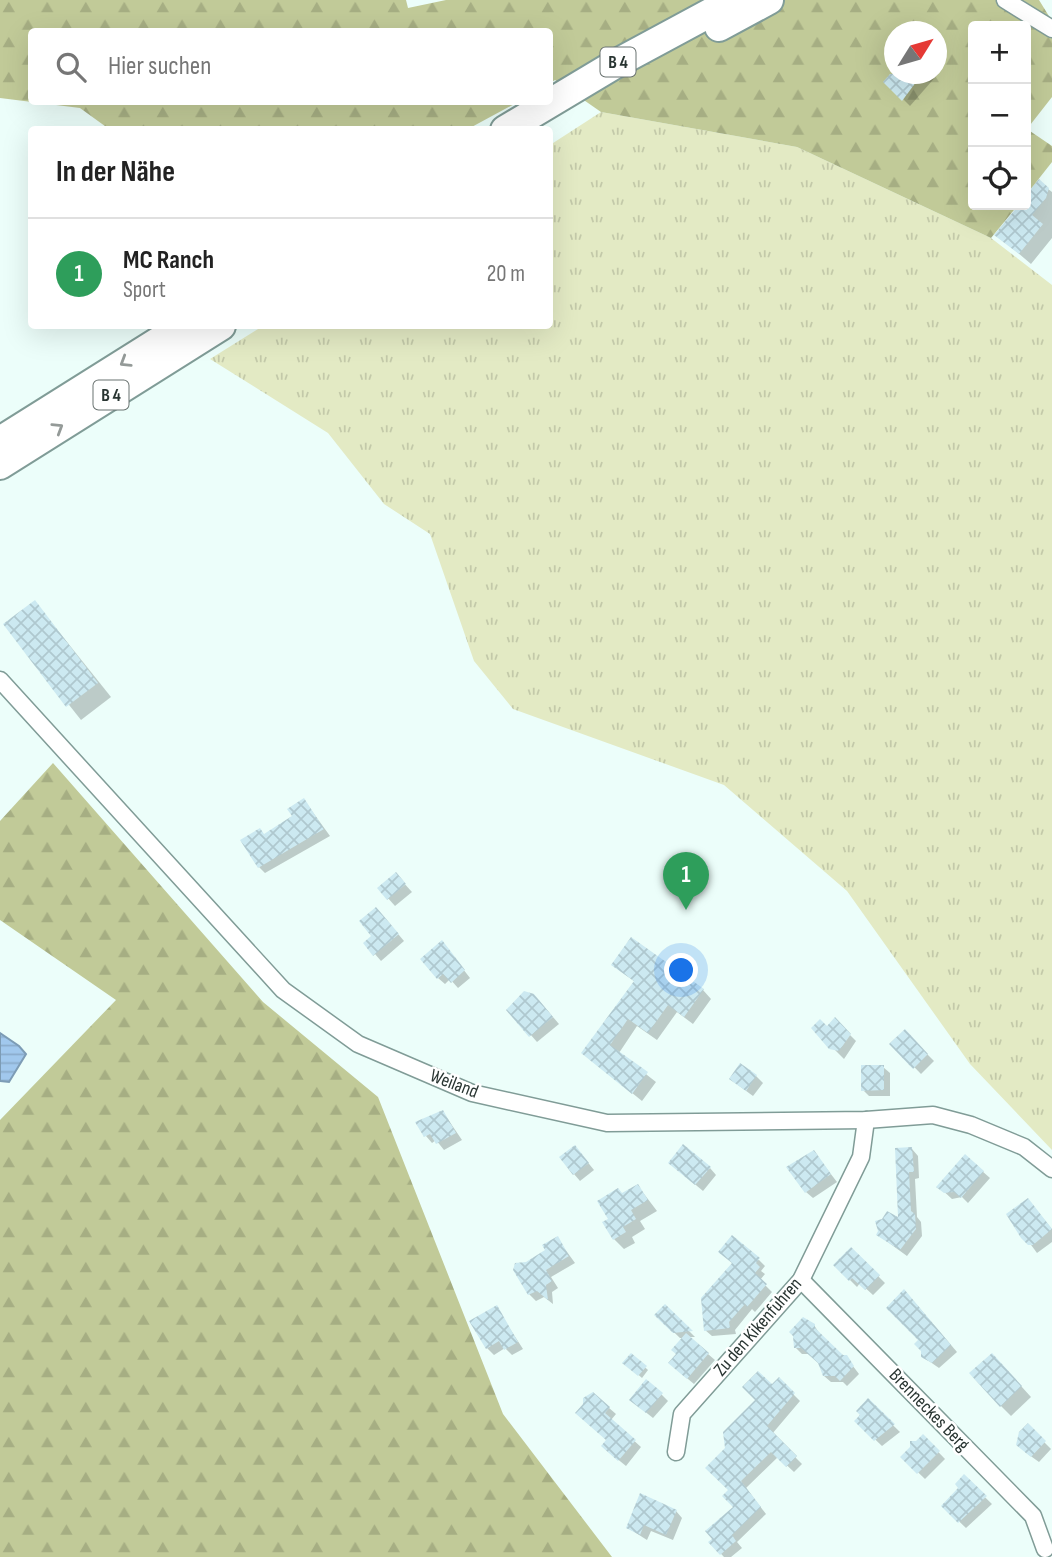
<!DOCTYPE html>
<html lang="de">
<head>
<meta charset="utf-8">
<style>
  body { margin:0; font-family:"Sofia Sans Condensed",sans-serif; background:#f2f2f2; color:#222 }
  .controls { position:absolute; right:21px; top:21px; display:grid; overflow:hidden; border-radius:7px; box-shadow:0 7px 28px #0002 }
  .controls button { width:63px; height:63px; display:grid; place-items:center; padding:0; border:0; border-bottom:2px solid #e0e0e0; background:#fff; color:#222; font:35px sans-serif }
  .compass { position:absolute; left:884px; top:21px; width:63px; height:63px; border-radius:50%; background:#fff; box-shadow:0 7px 28px #0002; rotate:53deg }
  .you { position:absolute; left:682px; top:971px; width:24px; height:24px; margin:-18px; border:5px solid #fff; border-radius:50%; background:#1a73e8; box-shadow:0 0 0 10px #1a73e833 }
  .badge { display:grid; place-items:center; width:46px; height:46px; border-radius:50%; background:#c04290; color:#fff; font-size:23px; font-weight:700 }
  .pin { position:absolute; translate:-50% -58px; filter:drop-shadow(0 2px 4px #0008) }
  .pin::after { content:''; position:absolute; top:37px; width:24px; height:21px; background:inherit; clip-path:polygon(0 0,100% 0,50% 100%) }
  .list { margin:0; padding:0; list-style:none }
  h2 { display:flex; justify-content:space-between; align-items:center; height:91px; margin:0; padding:0 28px; font-size:30px }
  h2 small { font-size:23px; font-weight:400; color:#767676 }
  .list li { display:grid; grid-template-columns:46px 1fr auto; gap:21px; align-items:center; box-sizing:border-box; height:112px; padding:0 28px; border-top:2px solid #e0e0e0 }
  .list b { display:block; font-size:26px; white-space:nowrap }
  .list p { margin:0; font-size:23px; white-space:nowrap; color:#767676 }
  .list em { font-size:23px; font-style:normal; color:#767676 }
  .icon { flex:none; width:38px; height:38px; fill:none; stroke:currentColor; stroke-width:2; stroke-linecap:round; stroke-linejoin:round }
  .map { position:relative; flex:none; width:1052px; height:1557px; overflow:hidden }
  .search { position:absolute; background:#fff; box-shadow:0 7px 28px #0002; left:28px; top:28px; width:525px; height:77px; display:flex; align-items:center; gap:18px; box-sizing:border-box; padding:0 24px; border-radius:7px; color:#767676; font-size:26px }
  .panel { position:absolute; background:#fff; box-shadow:0 7px 28px #0002; left:28px; top:126px; width:525px; height:203px; border-radius:7px }
  .map>svg:first-child { display:block }
  .grass { fill:url(#grass-tufts) }
  .forest { fill:url(#forest-firs); fill-rule:evenodd }
  .water { fill:url(#water-rules); stroke:#7d9cb5; stroke-width:2 }
  .shadow { fill:#0003 }
  .building { fill:url(#building-cross-hatch) }
  .lines { fill:none; stroke-linecap:round; stroke-linejoin:round }
  .minor-casing { stroke:#809c97; stroke-width:19 }
  .trunk-casing { stroke:#809c97; stroke-width:32 }
  .minor { stroke:#fff; stroke-width:16 }
  .trunk { stroke:#fff; stroke-width:28 }
  .oneway { stroke:#949a98 }
  .labels { text-anchor:middle; dominant-baseline:central; stroke-width:5; stroke-linejoin:round; paint-order:stroke }
  .shield { fill:#fff; stroke:#697270; stroke-width:2 }
  .shield-label { font-size:18px; font-weight:bold; fill:#293532 }
  .street-label { font-size:19px; fill:#293532; stroke:#fff }
</style>
</head>
<body>
<div class="map">
<svg width="1052" height="1557" viewBox="0 0 1052 1557">
  <defs>
    <pattern id="grass-tufts" width="24" height="20" patternUnits="userSpaceOnUse" patternTransform="scale(1.75)"><rect width="24" height="20" fill="#e3eac4"/><path d="M3 7l-1-3M5 7V3M7 7l1-3M15 17l-1-3M17 17v-4M19 17l1-3" fill="none" stroke="#c3c9a9"/></pattern>
    <pattern id="forest-firs" width="22" height="20" patternUnits="userSpaceOnUse" patternTransform="scale(1.75)"><rect width="22" height="20" fill="#c1ca98"/><path d="M5 1l3.5 6h-7zM16 11l3.5 6h-7z" fill="#a6ae83"/></pattern>
    <pattern id="water-rules" width="6" height="5" patternUnits="userSpaceOnUse" patternTransform="scale(1.75)"><rect width="6" height="5" fill="#a1c8ed"/><path d="M0 2.5h6" fill="none" stroke="#8baccc"/></pattern>
    <pattern id="building-cross-hatch" width="8" height="8" patternUnits="userSpaceOnUse" patternTransform="scale(1.75)"><rect width="8" height="8" fill="#cce9f1"/><path d="M0 0l8 8M0 8l8-8" fill="none" stroke="#afc8cf"/></pattern>
  </defs>
  <rect width="100%" height="100%" fill="#ecfefa"/>
  <!-- grass -->
  <path class="grass" d="M 601,112 L 797,147 L 991,238 L 1052,285 L 1052,1150 L 970,1064 L 847,891 L 724,785 L 513,709 L 474,661 L 430,534 L 384,504 L 328,433 L 210,359 L 263,326 L 550,326 L 550,145 Z"/>
  <!-- forest -->
  <g class="forest">
    <path d="M 0,0 L 406,0 L 408,8 L 446,0 L 1039,0 L 1052,21 L 1052,97 L 1027,129 L 1052,146 L 1052,162 L 1026,195 L 1026,26 L 973,26 L 973,205 L 1018,205 L 991,238 L 797,147 L 601,112 L 555,80 L 550,83 L 550,32 L 32,32 L 32,102 L 518,102 L 468,129 L 109,129 L 80,108 L 0,98 ZM 894,32 L 936,32 L 936,74 L 894,74 Z"/>
    <path d="M 53,763 L 263,1002 L 378,1097 L 503,1414 L 612,1557 L 0,1557 L 0,1120 L 116,1000 L 0,920 L 0,821 Z"/>
  </g>
  <!-- water -->
  <path class="water" d="M 0,1033 L 19,1046 L 26,1054 L 9,1082 L 0,1081 Z"/>
  <!-- shadow -->
  <g class="shadow">
    <path d="M 894,72 L 894,74 L 938,74 L 910,106 L 886,82 Z"/>
    <path d="M 1039,182 L 1052,192 L 1052,238 L 1031,264 L 997,235 L 1020,205 L 1026,205 L 1026,198 Z"/>
    <path d="M 35,602 L 111,697 L 81,720 L 5,624 Z"/>
    <path d="M 304,800 L 330,836 L 265,873 L 259,867 L 265,835 L 294,816 Z"/>
    <path d="M 402,881 L 412,892 L 395,906 L 379,888 Z"/>
    <path d="M 383,916 L 404,941 L 381,961 L 375,954 L 374,936 Z"/>
    <path d="M 442,942 L 470,978 L 458,988 L 450,979 L 445,984 L 438,978 Z"/>
    <path d="M 613,965 L 703,990 L 711,999 L 693,1024 L 677,1012 L 657,1040 L 637,1026 L 619,1053 L 656,1082 L 642,1101 L 583,1053 L 635,982 Z"/>
    <path d="M 540,1002 L 559,1024 L 537,1042 L 509,1010 Z"/>
    <path d="M 835,1020 L 856,1041 L 844,1059 L 813,1028 L 827,1028 Z"/>
    <path d="M 905,1032 L 934,1061 L 921,1074 L 892,1044 Z"/>
    <path d="M 883,1067 L 890,1073 L 890,1096 L 869,1096 L 863,1090 Z"/>
    <path d="M 756,1076 L 763,1083 L 753,1096 L 738,1085 Z"/>
    <path d="M 443,1112 L 462,1140 L 444,1150 L 436,1140 L 432,1143 L 426,1136 Z"/>
    <path d="M 912,1149 L 918,1156 L 919,1178 L 915,1179 L 917,1217 L 921,1222 L 922,1236 L 907,1256 L 878,1235 L 899,1220 Z"/>
    <path d="M 814,1152 L 837,1182 L 813,1198 L 806,1192 Z"/>
    <path d="M 581,1154 L 594,1170 L 580,1181 L 574,1174 Z"/>
    <path d="M 965,1156 L 990,1178 L 968,1203 L 962,1197 L 952,1199 L 939,1187 Z"/>
    <path d="M 710,1168 L 716,1175 L 703,1191 L 677,1169 Z"/>
    <path d="M 638,1186 L 657,1211 L 640,1221 L 645,1229 L 632,1237 L 635,1243 L 624,1249 L 614,1239 L 610,1220 L 622,1195 Z"/>
    <path d="M 1028,1200 L 1052,1229 L 1052,1242 L 1037,1253 L 1009,1215 Z"/>
    <path d="M 557,1238 L 575,1263 L 551,1277 L 558,1288 L 552,1292 L 553,1304 L 544,1297 L 536,1301 L 529,1294 L 548,1251 Z"/>
    <path d="M 851,1249 L 885,1283 L 873,1295 L 860,1283 L 857,1287 L 835,1265 Z"/>
    <path d="M 759,1260 L 765,1266 L 761,1271 L 765,1274 L 760,1280 L 772,1292 L 755,1312 L 752,1309 L 735,1330 L 736,1334 L 712,1336 L 705,1330 L 734,1264 Z"/>
    <path d="M 911,1298 L 957,1352 L 939,1368 L 923,1357 Z"/>
    <path d="M 496,1307 L 523,1349 L 512,1355 L 505,1348 L 494,1355 L 487,1348 Z"/>
    <path d="M 665,1307 L 695,1337 L 688,1337 L 715,1360 L 694,1384 L 676,1369 L 684,1338 L 680,1338 L 656,1315 Z"/>
    <path d="M 814,1325 L 821,1336 L 842,1357 L 846,1357 L 859,1374 L 847,1386 L 843,1382 L 831,1382 L 824,1376 L 824,1369 L 810,1354 L 802,1354 L 795,1347 Z"/>
    <path d="M 631,1355 L 648,1370 L 642,1378 L 625,1363 Z"/>
    <path d="M 1002,1365 L 1031,1397 L 1011,1416 L 1001,1406 Z"/>
    <path d="M 779,1380 L 800,1401 L 772,1434 L 802,1464 L 794,1472 L 778,1457 L 746,1488 L 766,1514 L 737,1542 L 742,1548 L 731,1557 L 724,1557 L 710,1542 L 735,1507 L 730,1490 L 727,1449 Z"/>
    <path d="M 593,1394 L 616,1414 L 611,1420 L 641,1447 L 626,1466 L 610,1453 Z"/>
    <path d="M 661,1394 L 668,1401 L 653,1418 L 638,1406 Z"/>
    <path d="M 868,1401 L 900,1432 L 882,1446 L 856,1421 Z"/>
    <path d="M 1028,1426 L 1051,1449 L 1039,1462 L 1025,1452 Z"/>
    <path d="M 923,1436 L 945,1459 L 925,1479 L 902,1457 Z"/>
    <path d="M 964,1477 L 992,1504 L 966,1528 L 943,1506 L 961,1488 Z"/>
    <path d="M 676,1511 L 682,1518 L 673,1540 L 651,1531 L 647,1540 L 628,1528 Z"/>
  </g>
  <!-- building -->
  <g class="building">
    <path d="M 890,74 L 922,74 L 902,101 L 883,82 Z"/>
    <path d="M 1039,179 L 1049,188 L 1046,198 L 1032,215 L 1043,224 L 1019,254 L 994,235 L 1019,205 L 1026,205 L 1026,195 Z"/>
    <path d="M 35,600 L 98,683 L 66,707 L 3,624 Z"/>
    <path d="M 304,798 L 324,829 L 258,868 L 240,840 L 260,828 L 264,834 L 292,816 L 287,809 Z"/>
    <path d="M 396,872 L 406,884 L 387,900 L 377,888 Z"/>
    <path d="M 376,907 L 399,934 L 373,956 L 363,943 L 371,936 L 359,921 Z"/>
    <path d="M 631,937 L 704,989 L 684,1017 L 668,1005 L 648,1033 L 628,1019 L 610,1045 L 648,1072 L 632,1094 L 581,1053 L 634,981 L 611,965 Z"/>
    <path d="M 442,940 L 465,970 L 451,983 L 443,974 L 437,979 L 420,959 Z"/>
    <path d="M 524,991 L 534,994 L 553,1017 L 529,1037 L 506,1010 Z"/>
    <path d="M 835,1017 L 851,1034 L 839,1051 L 829,1049 L 811,1028 L 820,1019 L 827,1026 Z"/>
    <path d="M 905,1029 L 928,1054 L 913,1069 L 889,1044 Z"/>
    <path d="M 740,1063 L 757,1075 L 746,1091 L 729,1079 Z"/>
    <path d="M 861,1065 L 884,1065 L 884,1090 L 861,1091 Z"/>
    <path d="M 443,1110 L 456,1133 L 436,1144 L 430,1134 L 424,1137 L 415,1122 Z"/>
    <path d="M 683,1144 L 711,1167 L 695,1185 L 668,1163 Z"/>
    <path d="M 575,1145 L 589,1163 L 573,1175 L 559,1157 Z"/>
    <path d="M 912,1147 L 914,1172 L 909,1172 L 911,1211 L 915,1214 L 916,1229 L 900,1250 L 876,1235 L 878,1231 L 875,1221 L 882,1219 L 887,1211 L 898,1217 L 895,1148 Z"/>
    <path d="M 814,1150 L 831,1174 L 805,1193 L 786,1167 Z"/>
    <path d="M 965,1154 L 984,1171 L 961,1198 L 954,1192 L 944,1193 L 936,1187 Z"/>
    <path d="M 638,1184 L 648,1200 L 631,1210 L 636,1219 L 623,1227 L 626,1232 L 613,1240 L 602,1222 L 608,1219 L 597,1201 L 618,1188 L 622,1193 Z"/>
    <path d="M 1028,1198 L 1052,1229 L 1033,1245 L 1028,1245 L 1021,1238 L 1006,1214 Z"/>
    <path d="M 732,1235 L 760,1258 L 756,1263 L 760,1267 L 755,1273 L 767,1284 L 747,1307 L 745,1304 L 729,1322 L 730,1328 L 704,1331 L 701,1298 L 732,1263 L 718,1252 Z"/>
    <path d="M 558,1236 L 569,1256 L 546,1270 L 552,1281 L 546,1285 L 548,1300 L 537,1291 L 528,1295 L 513,1270 L 515,1263 L 526,1262 L 545,1250 L 542,1245 Z"/>
    <path d="M 851,1247 L 880,1275 L 865,1290 L 852,1278 L 849,1281 L 833,1265 Z"/>
    <path d="M 904,1289 L 951,1345 L 932,1363 L 921,1357 L 921,1351 L 914,1344 L 918,1340 L 886,1308 Z"/>
    <path d="M 665,1304 L 693,1331 L 673,1333 L 654,1315 Z"/>
    <path d="M 497,1305 L 518,1342 L 504,1350 L 499,1341 L 486,1349 L 469,1321 Z"/>
    <path d="M 803,1317 L 815,1324 L 815,1328 L 843,1355 L 847,1355 L 854,1366 L 840,1381 L 835,1376 L 823,1376 L 818,1363 L 801,1348 L 794,1348 L 793,1336 L 789,1332 Z"/>
    <path d="M 686,1333 L 709,1353 L 687,1379 L 668,1363 L 676,1354 L 671,1350 Z"/>
    <path d="M 631,1353 L 647,1366 L 638,1376 L 622,1363 Z"/>
    <path d="M 992,1353 L 1022,1386 L 1000,1407 L 969,1373 Z"/>
    <path d="M 758,1371 L 772,1384 L 779,1377 L 795,1393 L 767,1426 L 797,1456 L 786,1467 L 771,1452 L 741,1481 L 761,1507 L 732,1535 L 736,1541 L 720,1555 L 708,1542 L 712,1539 L 705,1531 L 733,1507 L 722,1496 L 728,1490 L 705,1468 L 725,1448 L 723,1432 L 755,1400 L 742,1387 Z"/>
    <path d="M 646,1379 L 663,1393 L 646,1413 L 629,1400 Z"/>
    <path d="M 593,1392 L 610,1407 L 605,1413 L 636,1440 L 618,1461 L 601,1446 L 606,1440 L 575,1413 L 583,1404 L 583,1398 Z"/>
    <path d="M 868,1398 L 895,1424 L 874,1441 L 854,1421 L 860,1415 L 856,1411 Z"/>
    <path d="M 1028,1423 L 1046,1441 L 1031,1457 L 1016,1445 L 1019,1432 Z"/>
    <path d="M 923,1434 L 940,1451 L 917,1474 L 900,1457 L 910,1447 L 910,1441 L 916,1441 Z"/>
    <path d="M 964,1474 L 987,1496 L 958,1523 L 941,1506 L 958,1488 L 955,1484 Z"/>
    <path d="M 640,1493 L 677,1510 L 666,1535 L 644,1525 L 640,1535 L 626,1528 Z"/>
  </g>
  <g class="lines">
    <!-- minor casing -->
    <g class="minor-casing">
      <g id="minor">
        <path d="M 1005,0 L 1052,29"/>
        <path d="M 0,680 L 283,990 L 358,1044 L 472,1093 L 607,1123 L 866,1120 L 933,1115 L 971,1125 L 1024,1147 L 1052,1169"/>
        <path d="M 801,1280 L 1033,1516 L 1045,1549"/>
        <path d="M 676,1452 L 682,1414 L 801,1280 L 861,1157 L 866,1120"/>
      </g>
    </g>
    <!-- trunk casing -->
    <g class="trunk-casing">
      <g id="trunk">
        <path d="M 719,27 L 769,0"/>
        <path d="M 505,130 L 617,63 L 734,0"/>
        <path d="M 0,441 L 183,326"/>
        <path d="M 0,465 L 221,326"/>
      </g>
    </g>
    <!-- minor -->
    <use href="#minor" class="minor"/>
    <!-- trunk -->
    <use href="#trunk" class="trunk"/>
  </g>
  <!-- one-way arrows -->
  <defs><path id="oneway-chevron" d="M-2-3.5L2.5 0L-2 3.5" fill="none" stroke-width="1.6" stroke-linecap="round" stroke-linejoin="round" transform="scale(1.75)"/></defs>
  <g class="oneway">
    <use href="#oneway-chevron" transform="translate(125 362) rotate(148)"/>
    <use href="#oneway-chevron" transform="translate(58 428) rotate(-32)"/>
  </g>
  <g class="labels">
    <!-- shield labels -->
    <g class="shield">
      <rect x="600.5" y="47.5" width="35" height="29" rx="5"/>
      <rect x="93.5" y="380.5" width="35" height="29" rx="5"/>
    </g>
    <g class="shield-label">
      <text x="618" y="62">B 4</text>
      <text x="111" y="395">B 4</text>
    </g>
    <!-- street labels -->
    <g class="street-label">
      <text transform="translate(454 1084) rotate(21)">Weiland</text>
      <text transform="translate(758 1327) rotate(-49)">Zu den Kikenfuhren</text>
      <text transform="translate(929 1410) rotate(46)">Brenneckes Berg</text>
    </g>
  </g>
</svg>
<div class="controls">
<button>+</button>
<button>−</button>
<button><svg class="icon" aria-label="locate" viewBox="0 0 24 24"><circle cx="12" cy="12" r="6"/><path d="M12 2v4M12 18v4M2 12h4M18 12h4"/></svg></button>
</div>
<svg class="compass" viewBox="-18 -18 36 36"><path d="M0-13l5 13h-10z" fill="#e53935"/><path d="M0 13l5-13h-10z" fill="#767676"/></svg>
<div class="you"></div>
<div class="pin badge" style="left:686px;top:910px;background:#2e9e5b">1</div>
<div class="search"><svg class="icon" aria-label="search" viewBox="0 0 24 24"><circle cx="10" cy="10" r="6"/><path d="M15 15l6 6"/></svg>Hier suchen</div>
<section class="panel">
<h2>In der Nähe<small></small></h2>
<ul class="list">
<li><span class="badge" style="background:#2e9e5b">1</span><div><b>MC Ranch</b><p>Sport</p></div><em>20 m</em></li>
</ul>
</section>
</div>
</body>
</html>
